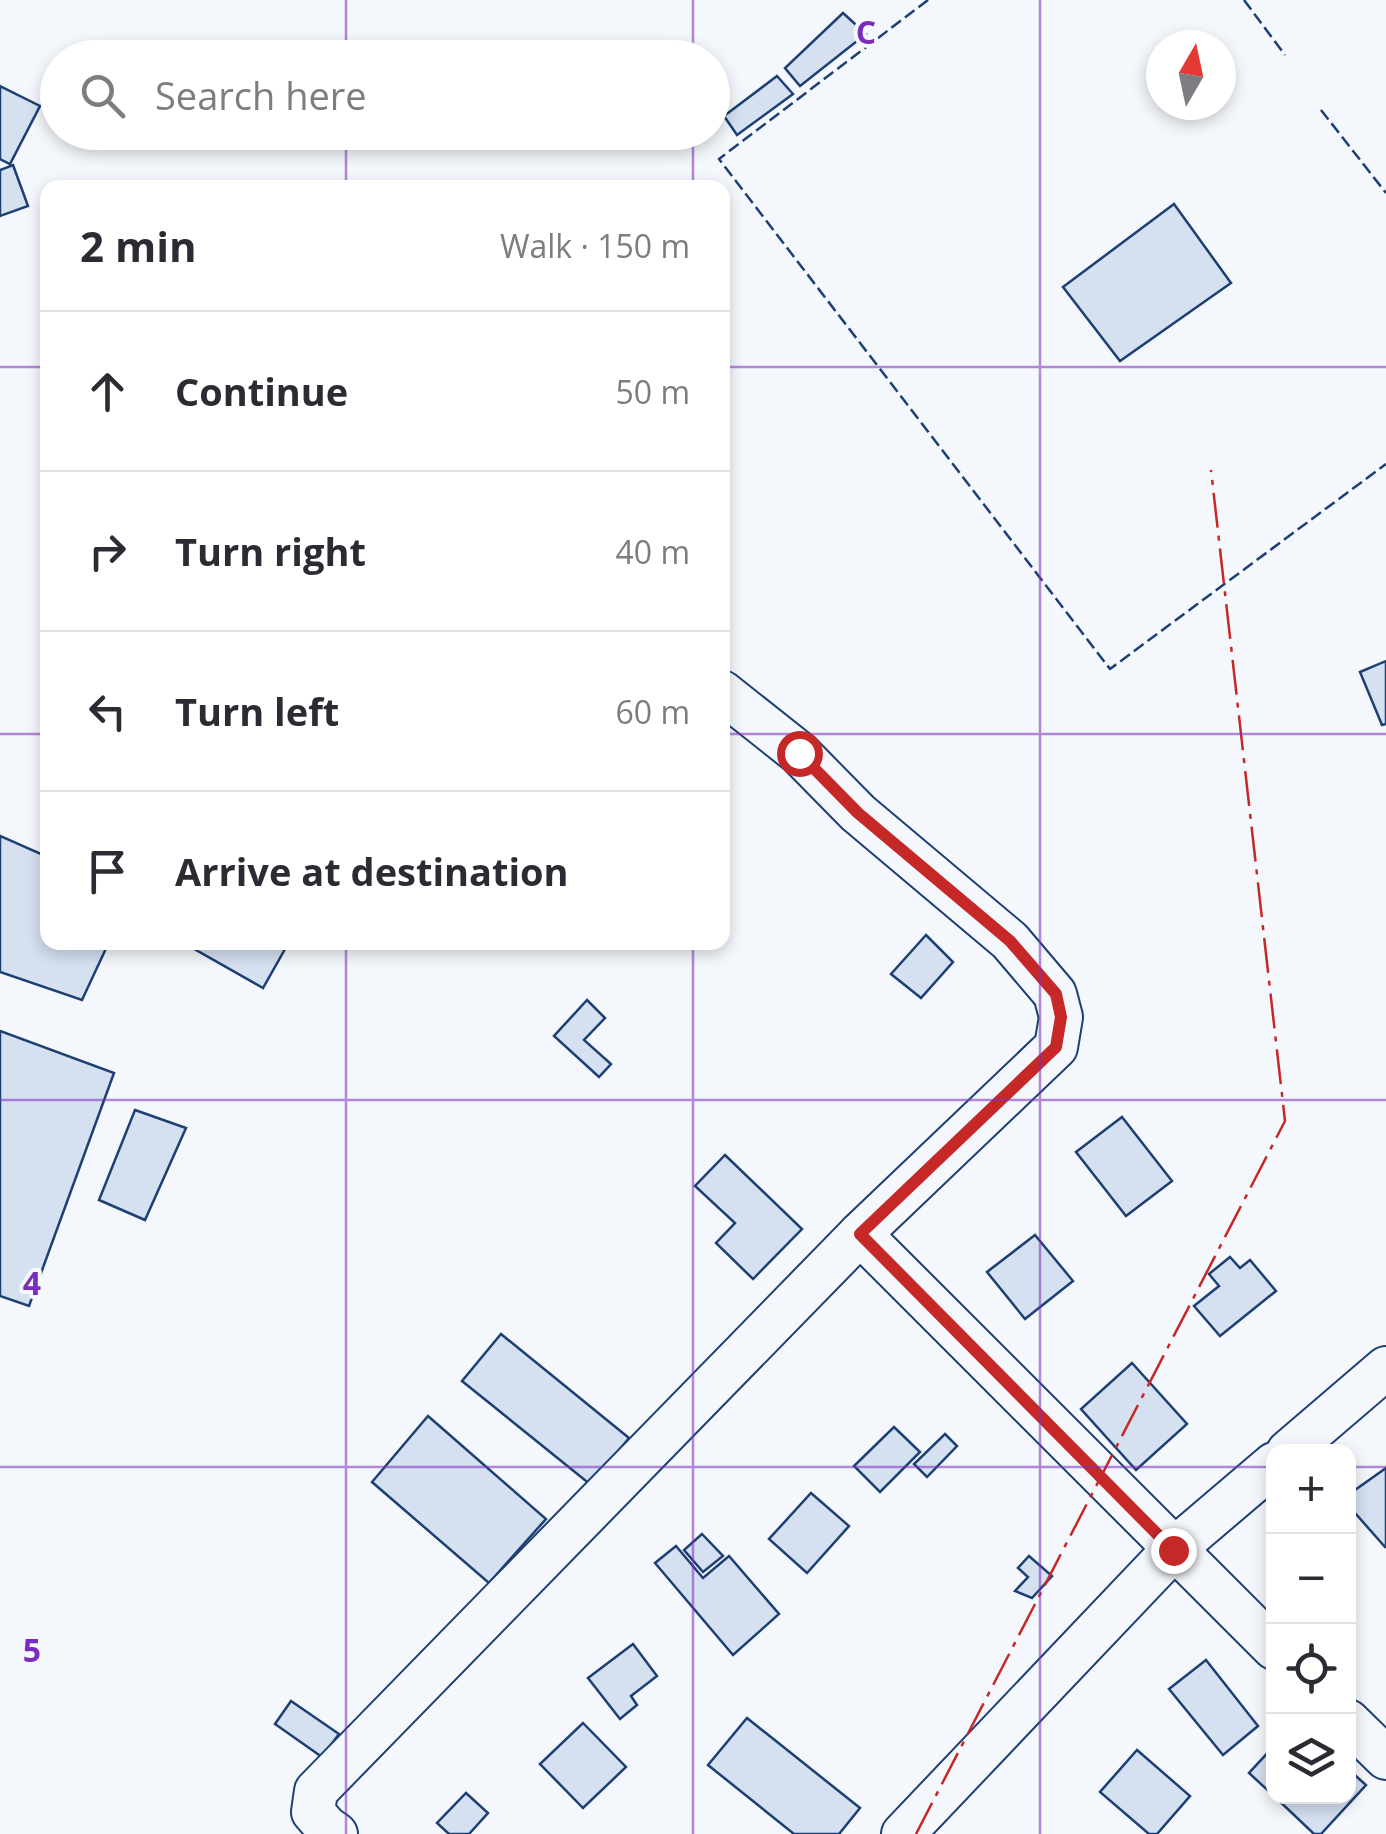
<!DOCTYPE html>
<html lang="en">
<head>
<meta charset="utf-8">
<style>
  body { margin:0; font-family:"Open Sans",sans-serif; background:#f7f7f7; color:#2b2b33 }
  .controls { position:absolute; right:30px; bottom:30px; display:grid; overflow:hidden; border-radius:20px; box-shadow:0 5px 15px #0003 }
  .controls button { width:90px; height:90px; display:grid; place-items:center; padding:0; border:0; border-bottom:2px solid #e1e1e2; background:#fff; color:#2b2b33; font:50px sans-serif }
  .compass { position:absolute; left:1146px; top:30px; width:90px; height:90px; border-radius:50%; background:#fff; box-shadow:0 5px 15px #0003; rotate:9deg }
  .stop { position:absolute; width:30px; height:30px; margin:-22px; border:8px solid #c62828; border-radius:50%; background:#fff }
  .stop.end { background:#c62828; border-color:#fff; box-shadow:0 2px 10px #0008 }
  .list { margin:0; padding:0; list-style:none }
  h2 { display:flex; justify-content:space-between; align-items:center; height:130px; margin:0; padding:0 40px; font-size:42px }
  h2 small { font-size:32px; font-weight:400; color:#7c7c81 }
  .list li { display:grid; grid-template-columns:65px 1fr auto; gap:30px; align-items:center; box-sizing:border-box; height:160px; padding:0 40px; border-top:2px solid #e1e1e2 }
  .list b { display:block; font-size:38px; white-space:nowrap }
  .list em { font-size:32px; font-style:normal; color:#7c7c81 }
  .icon { flex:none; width:55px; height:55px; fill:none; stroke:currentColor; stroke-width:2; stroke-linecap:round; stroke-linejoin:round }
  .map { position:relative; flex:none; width:1386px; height:1834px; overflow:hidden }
  .search { position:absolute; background:#fff; box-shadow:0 5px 15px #0003; left:40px; top:40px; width:690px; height:110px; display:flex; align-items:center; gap:25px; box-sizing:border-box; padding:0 35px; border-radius:55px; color:#7c7c81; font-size:38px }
  .panel { position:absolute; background:#fff; box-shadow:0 5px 15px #0003; left:40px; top:180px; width:690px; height:770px; border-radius:20px }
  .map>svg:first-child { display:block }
  .building { fill:#d5e0f0; stroke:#1d3f73; stroke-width:2.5 }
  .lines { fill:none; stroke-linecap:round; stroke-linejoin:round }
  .minor-casing { stroke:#1d3f73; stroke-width:46 }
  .minor { stroke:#f4f7fb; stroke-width:42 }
  .fence { stroke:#1d3f73; stroke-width:2.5; stroke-dasharray:12 5; stroke-linecap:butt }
  .power { stroke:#c62828; stroke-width:2.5; stroke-dasharray:35 8 5 8; stroke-linecap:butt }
  .route { stroke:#c62828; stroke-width:12 }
  .grid { fill:none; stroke:#7b2cbf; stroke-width:2.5; stroke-opacity:0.55 }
  .grid-label { font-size:32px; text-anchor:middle; font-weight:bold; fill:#7b2cbf; stroke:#f4f7fb; stroke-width:8; stroke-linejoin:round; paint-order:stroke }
</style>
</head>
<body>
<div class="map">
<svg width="1386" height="1834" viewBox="0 0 1386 1834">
  <rect width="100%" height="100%" fill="#f4f7fb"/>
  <!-- building -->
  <g class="building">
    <path d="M 843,13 L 866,34 L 800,86 L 785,68 Z"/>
    <path d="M 777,76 L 793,94 L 737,135 L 724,116 Z"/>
    <path d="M 0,86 L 40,106 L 10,164 L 0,159 Z"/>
    <path d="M 13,165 L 28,206 L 0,216 L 0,170 Z"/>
    <path d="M 1174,204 L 1231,283 L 1120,361 L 1063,287 Z"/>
    <path d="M 1386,661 L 1386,724 L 1382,725 L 1360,672 Z"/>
    <path d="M 0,836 L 48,857 L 48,942 L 109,942 L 82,1000 L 0,972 Z"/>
    <path d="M 926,935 L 953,962 L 921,998 L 891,974 Z"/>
    <path d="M 182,942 L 289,942 L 263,988 Z"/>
    <path d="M 587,1000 L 605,1018 L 584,1040 L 611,1064 L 599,1077 L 554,1036 Z"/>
    <path d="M 0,1031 L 114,1073 L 29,1306 L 0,1296 Z"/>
    <path d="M 135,1110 L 186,1128 L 145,1220 L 99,1200 Z"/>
    <path d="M 1122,1117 L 1172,1181 L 1126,1216 L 1076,1152 Z"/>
    <path d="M 725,1155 L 802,1229 L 753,1279 L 716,1243 L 735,1223 L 695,1186 Z"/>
    <path d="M 1035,1235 L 1073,1281 L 1025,1319 L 987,1272 Z"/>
    <path d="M 1230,1257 L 1240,1268 L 1250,1260 L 1276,1291 L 1220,1336 L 1194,1306 L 1219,1286 L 1209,1274 Z"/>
    <path d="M 501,1334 L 629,1438 L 591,1485 L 462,1381 Z"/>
    <path d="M 1132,1363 L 1187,1424 L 1136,1470 L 1081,1409 Z"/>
    <path d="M 428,1416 L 546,1519 L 489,1583 L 372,1482 Z"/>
    <path d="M 894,1427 L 920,1452 L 880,1492 L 854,1466 Z"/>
    <path d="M 945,1434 L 957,1446 L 927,1477 L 914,1464 Z"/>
    <path d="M 1386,1468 L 1386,1546 L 1385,1547 L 1348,1505 L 1348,1495 Z"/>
    <path d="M 811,1493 L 849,1526 L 807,1573 L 769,1539 Z"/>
    <path d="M 702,1534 L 723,1556 L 703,1572 L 684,1550 Z"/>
    <path d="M 676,1546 L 703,1578 L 729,1556 L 779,1614 L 733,1655 L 655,1563 Z"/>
    <path d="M 1029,1556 L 1052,1576 L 1032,1598 L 1015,1591 L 1028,1577 L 1018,1568 Z"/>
    <path d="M 633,1644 L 657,1676 L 631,1696 L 637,1705 L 620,1719 L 588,1678 Z"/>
    <path d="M 1206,1660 L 1258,1726 L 1223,1755 L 1169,1689 Z"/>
    <path d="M 291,1701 L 339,1734 L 322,1757 L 275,1724 Z"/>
    <path d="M 747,1718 L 860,1808 L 839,1834 L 794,1834 L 708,1765 Z"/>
    <path d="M 583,1723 L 626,1767 L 583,1808 L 540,1764 Z"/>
    <path d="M 1274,1746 L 1274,1796 L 1249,1773 Z"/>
    <path d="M 1137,1750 L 1190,1796 L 1157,1834 L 1149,1834 L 1100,1792 Z"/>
    <path d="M 1348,1769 L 1366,1785 L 1321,1834 L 1314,1834 L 1274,1796 L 1348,1796 Z"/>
    <path d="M 466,1793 L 488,1813 L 469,1834 L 449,1834 L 437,1823 Z"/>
  </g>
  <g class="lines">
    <!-- minor casing -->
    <g class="minor-casing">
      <g id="minor">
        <path d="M 722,692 L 799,753 L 858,813 L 1010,941 L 1055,994 L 1061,1017 L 1056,1047 L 860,1234"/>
        <path d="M 1288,1452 L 1386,1368"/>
        <path d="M 1348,1721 L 1386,1758"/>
        <path d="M 336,1834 L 326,1827 L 313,1812 L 316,1791 L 860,1234 L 1274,1648"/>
        <path d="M 903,1834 L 1173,1550 L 1274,1464"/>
      </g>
    </g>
    <!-- minor -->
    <use href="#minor" class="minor"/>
    <!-- fence -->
    <g class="fence">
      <path d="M 928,0 L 719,159 L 1110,669 L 1386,464"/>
      <path d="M 1244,0 L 1285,55"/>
      <path d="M 1321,110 L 1386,193"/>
    </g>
    <!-- power -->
    <path class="power" d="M 916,1834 L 1285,1121 L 1211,470"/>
  </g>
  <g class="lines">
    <!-- route -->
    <path class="route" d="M 799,753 L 858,813 L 1010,941 L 1056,994 L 1061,1017 L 1056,1047 L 860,1234 L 1173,1550"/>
  </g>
  <!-- grid -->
  <path class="grid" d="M 346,0 L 346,58M 693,0 L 693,58M 1040,0 L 1040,1834M 346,132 L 346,188M 693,132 L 693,188M 0,367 L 48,367M 722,367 L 1386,367M 0,734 L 48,734M 722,734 L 1386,734M 346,942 L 346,1834M 693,942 L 693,1834M 0,1100 L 1386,1100M 0,1467 L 1274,1467M 1348,1467 L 1386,1467"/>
  <g class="grid-label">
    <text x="866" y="44">C</text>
    <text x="32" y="1295">4</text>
    <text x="32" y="1662">5</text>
  </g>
</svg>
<div class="controls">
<button>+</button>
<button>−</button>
<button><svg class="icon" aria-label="locate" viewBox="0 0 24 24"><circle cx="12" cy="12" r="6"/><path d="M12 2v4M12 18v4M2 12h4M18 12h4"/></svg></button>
<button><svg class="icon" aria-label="layers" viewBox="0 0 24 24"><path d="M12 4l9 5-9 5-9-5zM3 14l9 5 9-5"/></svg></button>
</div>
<svg class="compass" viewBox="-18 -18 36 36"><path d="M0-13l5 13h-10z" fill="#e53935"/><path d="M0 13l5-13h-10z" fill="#7c7c81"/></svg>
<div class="stop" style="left:799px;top:753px"></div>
<div class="stop end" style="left:1173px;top:1550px"></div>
<div class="search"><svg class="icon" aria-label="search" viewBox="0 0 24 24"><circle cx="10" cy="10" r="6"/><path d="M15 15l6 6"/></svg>Search here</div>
<section class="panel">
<h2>2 min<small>Walk · 150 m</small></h2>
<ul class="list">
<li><svg class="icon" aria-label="ahead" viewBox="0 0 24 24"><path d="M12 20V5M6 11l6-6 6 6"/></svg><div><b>Continue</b></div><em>50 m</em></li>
<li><svg class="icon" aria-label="right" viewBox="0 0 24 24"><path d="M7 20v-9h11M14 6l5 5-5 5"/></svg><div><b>Turn right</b></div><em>40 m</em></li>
<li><svg class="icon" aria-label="left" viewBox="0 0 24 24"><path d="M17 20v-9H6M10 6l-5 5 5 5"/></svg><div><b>Turn left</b></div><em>60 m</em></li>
<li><svg class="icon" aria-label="arrive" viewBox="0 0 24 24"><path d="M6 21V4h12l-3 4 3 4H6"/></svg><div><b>Arrive at destination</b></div></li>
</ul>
</section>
</div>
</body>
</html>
